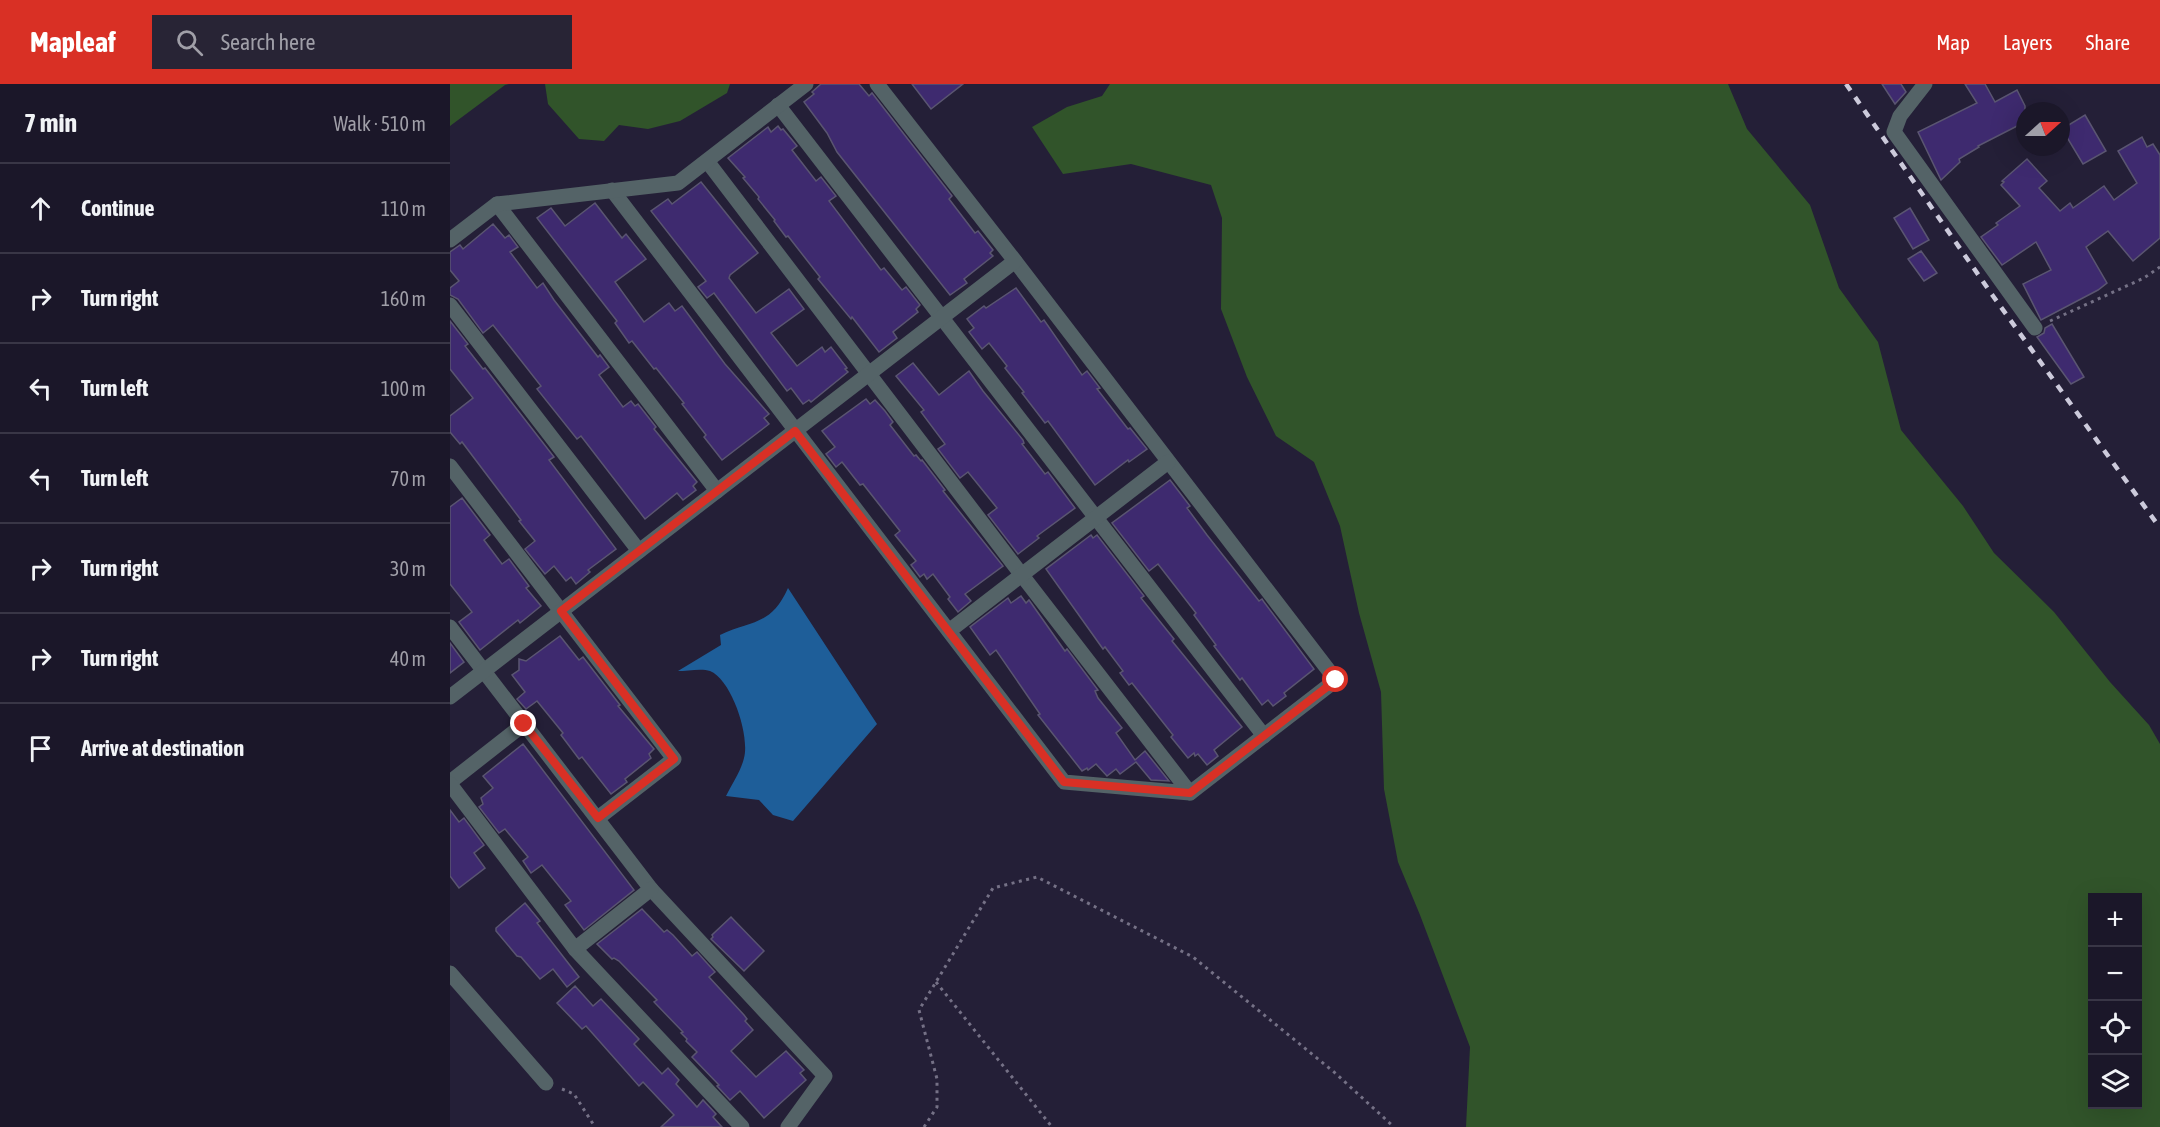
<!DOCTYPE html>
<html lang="en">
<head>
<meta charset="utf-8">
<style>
  body { margin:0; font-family:"Asap Condensed",sans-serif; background:#282435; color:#f1f3f6 }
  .controls { position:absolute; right:18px; bottom:18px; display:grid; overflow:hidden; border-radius:0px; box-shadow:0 6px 24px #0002 }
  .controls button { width:54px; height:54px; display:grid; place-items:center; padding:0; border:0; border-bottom:2px solid #393646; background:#1b1729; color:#f1f3f6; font:30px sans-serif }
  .compass { position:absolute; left:1566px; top:18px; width:54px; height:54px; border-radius:50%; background:#1b1729; box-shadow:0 6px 24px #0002; rotate:69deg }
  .stop { position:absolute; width:18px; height:18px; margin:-14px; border:4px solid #d93025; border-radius:50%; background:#fff }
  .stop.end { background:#d93025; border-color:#fff; box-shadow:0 2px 6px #0008 }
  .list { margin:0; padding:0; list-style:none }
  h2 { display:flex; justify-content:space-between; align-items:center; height:78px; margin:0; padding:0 24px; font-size:26px }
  h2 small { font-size:20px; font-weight:400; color:#a09fa8 }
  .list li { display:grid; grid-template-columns:39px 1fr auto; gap:18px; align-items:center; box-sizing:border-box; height:90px; padding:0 24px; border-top:2px solid #393646 }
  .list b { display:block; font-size:22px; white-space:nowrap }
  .list em { font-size:20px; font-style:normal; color:#a09fa8 }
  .icon { flex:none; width:33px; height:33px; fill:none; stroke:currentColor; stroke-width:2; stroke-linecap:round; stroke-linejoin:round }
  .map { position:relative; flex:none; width:1710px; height:1043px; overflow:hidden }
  header { display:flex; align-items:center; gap:36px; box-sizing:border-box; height:84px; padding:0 30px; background:#d93025; color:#fff }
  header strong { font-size:28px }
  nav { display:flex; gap:33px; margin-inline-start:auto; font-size:21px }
  .search { width:420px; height:54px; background:#282435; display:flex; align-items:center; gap:15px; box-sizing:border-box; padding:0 21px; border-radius:0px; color:#a09fa8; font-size:22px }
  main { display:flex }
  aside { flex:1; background:#1b1729 }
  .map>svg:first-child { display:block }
  .green { fill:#31542a; fill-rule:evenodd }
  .water { fill:#1e5e99 }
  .building { fill:#3e2a6f; stroke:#5a5571; stroke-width:1.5 }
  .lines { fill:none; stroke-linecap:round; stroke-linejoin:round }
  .path { stroke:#757186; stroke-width:3; stroke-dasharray:3 4.5; stroke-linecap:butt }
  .minor { stroke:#546367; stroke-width:15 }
  .rail { stroke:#cccadb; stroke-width:4.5; stroke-dasharray:8 8; stroke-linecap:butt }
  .route { stroke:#d93025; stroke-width:8 }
</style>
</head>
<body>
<header>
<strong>Mapleaf</strong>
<div class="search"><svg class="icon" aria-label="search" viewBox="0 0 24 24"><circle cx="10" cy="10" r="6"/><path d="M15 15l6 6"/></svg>Search here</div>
<nav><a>Map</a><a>Layers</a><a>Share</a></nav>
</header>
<main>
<aside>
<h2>7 min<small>Walk · 510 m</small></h2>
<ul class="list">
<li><svg class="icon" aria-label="ahead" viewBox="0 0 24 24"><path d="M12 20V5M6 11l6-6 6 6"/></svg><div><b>Continue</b></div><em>110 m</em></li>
<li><svg class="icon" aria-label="right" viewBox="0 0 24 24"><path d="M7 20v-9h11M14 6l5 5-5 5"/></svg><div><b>Turn right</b></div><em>160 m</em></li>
<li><svg class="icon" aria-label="left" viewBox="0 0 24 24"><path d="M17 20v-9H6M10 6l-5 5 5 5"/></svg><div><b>Turn left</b></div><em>100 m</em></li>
<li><svg class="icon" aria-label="left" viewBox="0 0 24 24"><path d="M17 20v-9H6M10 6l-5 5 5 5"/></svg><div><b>Turn left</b></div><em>70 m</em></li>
<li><svg class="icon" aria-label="right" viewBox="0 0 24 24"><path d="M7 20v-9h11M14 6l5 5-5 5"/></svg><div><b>Turn right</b></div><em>30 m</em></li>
<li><svg class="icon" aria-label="right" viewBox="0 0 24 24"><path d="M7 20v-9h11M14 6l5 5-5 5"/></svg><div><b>Turn right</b></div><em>40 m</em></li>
<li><svg class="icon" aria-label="arrive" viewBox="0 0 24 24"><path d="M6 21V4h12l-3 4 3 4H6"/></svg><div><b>Arrive at destination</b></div></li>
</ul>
</aside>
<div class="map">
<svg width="1710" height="1043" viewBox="0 0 1710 1043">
  <rect width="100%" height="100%" fill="#241f37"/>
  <!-- green -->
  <g class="green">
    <path d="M 0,0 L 59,0 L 55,1 L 0,42 Z"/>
    <path d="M 95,0 L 280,0 L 277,9 L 230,37 L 198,45 L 169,41 L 154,57 L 129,55 L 98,20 Z"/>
    <path d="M 660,0 L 1278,0 L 1297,45 L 1360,121 L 1389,204 L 1428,258 L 1451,346 L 1513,422 L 1544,469 L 1604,528 L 1660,598 L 1699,641 L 1710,660 L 1710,1043 L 1016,1043 L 1020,963 L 970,831 L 948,778 L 934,705 L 931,608 L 909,529 L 890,442 L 864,378 L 826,352 L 797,293 L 771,225 L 772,134 L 761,101 L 681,80 L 613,90 L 582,43 L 617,23 L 652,12 ZM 1642,814 L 1688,814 L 1688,1020 L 1642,1020 Z"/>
  </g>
  <!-- water -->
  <path class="water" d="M 338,504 L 427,640 L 343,737 L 323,731 L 309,716 L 276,712 C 282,700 291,687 294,674 C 300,652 282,596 260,587 C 252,584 237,587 228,587 L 271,561 L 270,551 C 302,536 321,542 338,504 Z"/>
  <!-- building -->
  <g class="building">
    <path d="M 371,0 L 409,0 L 419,12 L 422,9 L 502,112 L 499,115 L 525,149 L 528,147 L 543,166 L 540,169 L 543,172 L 514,195 L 517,199 L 500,211 L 387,68 L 377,49 L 354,18 L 364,10 L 362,8 Z"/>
    <path d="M 462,0 L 513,0 L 481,25 Z"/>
    <path d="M 1432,0 L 1451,0 L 1456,8 L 1445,20 Z"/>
    <path d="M 1515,0 L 1535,0 L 1545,18 L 1567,6 L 1575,22 L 1575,38 L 1528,62 L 1529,63 L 1509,75 L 1510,78 L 1491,96 L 1468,48 L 1527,19 Z"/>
    <path d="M 1635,31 L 1656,67 L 1633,80 L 1612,45 Z"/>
    <path d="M 328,42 L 331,46 L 333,45 L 347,62 L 342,66 L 366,97 L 371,93 L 386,112 L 379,117 L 431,186 L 434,184 L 452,206 L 456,203 L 470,221 L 466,225 L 468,228 L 443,248 L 447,254 L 429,268 L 402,233 L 401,235 L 368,195 L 370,193 L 338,152 L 336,153 L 324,137 L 325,136 L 308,115 L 309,113 L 293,94 L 295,93 L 278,74 L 318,43 L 321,48 Z"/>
    <path d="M 1692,53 L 1697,63 L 1703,60 L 1710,71 L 1710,154 L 1683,177 L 1658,147 L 1636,163 L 1657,199 L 1648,206 L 1591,236 L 1573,200 L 1601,186 L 1586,158 L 1552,181 L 1531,153 L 1548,141 L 1546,139 L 1570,122 L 1551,101 L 1554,98 L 1552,97 L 1577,75 L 1597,97 L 1589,104 L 1610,127 L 1620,119 L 1623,124 L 1654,102 L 1664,116 L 1687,99 L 1668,67 Z"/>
    <path d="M 251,98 L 308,169 L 280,191 L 279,194 L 306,229 L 339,205 L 354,225 L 321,249 L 347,282 L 372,263 L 375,268 L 381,263 L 397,284 L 395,285 L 398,288 L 361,318 L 359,316 L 353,320 L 341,304 L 337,307 L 264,209 L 257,214 L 248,203 L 256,197 L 201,127 L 218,115 L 222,120 Z"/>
    <path d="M 145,119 L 172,154 L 176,150 L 196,175 L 165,198 L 194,238 L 219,219 L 225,227 L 232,222 L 275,280 L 319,330 L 314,334 L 319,340 L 272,376 L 254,353 L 256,351 L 232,320 L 234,319 L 206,284 L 204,285 L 182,257 L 179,259 L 165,239 L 167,237 L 87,134 L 101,124 L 115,142 Z"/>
    <path d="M 1460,124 L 1479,156 L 1463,165 L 1444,134 Z"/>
    <path d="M 43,140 L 55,154 L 59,151 L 68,163 L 60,168 L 87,204 L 93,199 L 104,216 L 148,273 L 150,271 L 159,283 L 149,291 L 173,323 L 181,317 L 185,322 L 188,320 L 206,343 L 204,345 L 247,398 L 243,402 L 246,406 L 233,416 L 227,409 L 195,435 L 131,352 L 127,355 L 87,305 L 91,302 L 43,241 L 33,249 L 8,215 L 0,211 L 0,204 L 9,197 L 0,186 L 0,168 L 10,161 L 13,165 Z"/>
    <path d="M 1471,167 L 1487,189 L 1474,197 L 1458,175 Z"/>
    <path d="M 566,204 L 591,238 L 594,236 L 632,291 L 637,287 L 650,304 L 647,305 L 678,345 L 680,344 L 697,365 L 679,378 L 678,376 L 645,401 L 598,337 L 595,339 L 572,309 L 574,308 L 555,284 L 557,282 L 539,259 L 532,265 L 519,248 L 524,244 L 517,235 L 534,222 L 536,224 Z"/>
    <path d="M 0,237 L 18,260 L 15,262 L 33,285 L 35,284 L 104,373 L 99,376 L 166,465 L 138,486 L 140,488 L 126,500 L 121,493 L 116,497 L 104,482 L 95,490 L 75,465 L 85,457 L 69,437 L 71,436 L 12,358 L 10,360 L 0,348 L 0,332 L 23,314 L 0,285 Z"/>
    <path d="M 1602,240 L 1634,293 L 1621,300 L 1587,253 L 1594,249 L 1595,244 Z"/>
    <path d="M 463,279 L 489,311 L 519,287 L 533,307 L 573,356 L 574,359 L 572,360 L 595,390 L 598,388 L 625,424 L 587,452 L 589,454 L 568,470 L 538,431 L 547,424 L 518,388 L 510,394 L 488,365 L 495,360 L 471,328 L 474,326 L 446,292 Z"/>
    <path d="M 416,315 L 420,320 L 425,316 L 435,327 L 443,338 L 440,341 L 464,372 L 466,371 L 471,377 L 472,376 L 495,406 L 493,407 L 553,482 L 515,510 L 521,517 L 508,528 L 498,515 L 500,513 L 483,490 L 477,495 L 474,490 L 470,493 L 461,481 L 466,477 L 445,451 L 450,447 L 413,400 L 410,401 L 392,378 L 386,383 L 376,370 L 385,363 L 372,347 Z"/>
    <path d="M 720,396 L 740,422 L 737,424 L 757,451 L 809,517 L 812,515 L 814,518 L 864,585 L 834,609 L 836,612 L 823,622 L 818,616 L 812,621 L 792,594 L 790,596 L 764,562 L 766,561 L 744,531 L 746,529 L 708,480 L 699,487 L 662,439 Z"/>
    <path d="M 12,414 L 40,451 L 34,456 L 52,480 L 59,475 L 79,502 L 76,504 L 91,522 L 70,539 L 68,536 L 30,566 L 9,538 L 22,528 L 0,500 L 0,423 Z"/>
    <path d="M 641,451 L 643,454 L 647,451 L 694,512 L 691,514 L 724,555 L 722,557 L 792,643 L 764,666 L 768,672 L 757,681 L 748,670 L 745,672 L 744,669 L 738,674 L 721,653 L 723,651 L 682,599 L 679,601 L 670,589 L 673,587 L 655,563 L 653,565 L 596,485 Z"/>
    <path d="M 571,512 L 576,519 L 579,516 L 615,567 L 617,565 L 648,606 L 645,607 L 648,614 L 672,644 L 666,649 L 685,676 L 695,667 L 719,697 L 701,696 L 686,678 L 670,690 L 666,685 L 657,692 L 646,680 L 638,686 L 637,684 L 632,687 L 588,631 L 590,630 L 546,566 L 540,571 L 520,543 L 558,514 L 561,519 Z"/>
    <path d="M 110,552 L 129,576 L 133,573 L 170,621 L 168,622 L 204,665 L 199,670 L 201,674 L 175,695 L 177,698 L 161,710 L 132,673 L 129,675 L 111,651 L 113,649 L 87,617 L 76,625 L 67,615 L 75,608 L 62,591 L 69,586 L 69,575 L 76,577 Z"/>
    <path d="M 0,559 L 14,578 L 0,589 Z"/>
    <path d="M 73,660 L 184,806 L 134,846 L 115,821 L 121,817 L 92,781 L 81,789 L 73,777 L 78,773 L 55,745 L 49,749 L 29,723 L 33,720 L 31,714 L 43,704 L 33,692 Z"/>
    <path d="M 0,726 L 9,738 L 14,734 L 34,761 L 24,769 L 35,784 L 9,804 L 0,792 Z"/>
    <path d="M 75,819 L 90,837 L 87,839 L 129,893 L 117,903 L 103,885 L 90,895 L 71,873 L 67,872 L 46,847 L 46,844 Z"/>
    <path d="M 192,825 L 214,848 L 217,846 L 223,851 L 242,872 L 247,868 L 265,888 L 259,893 L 294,931 L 297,935 L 295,937 L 303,946 L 281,967 L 306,993 L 336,967 L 354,986 L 350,989 L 356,996 L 314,1034 L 290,1007 L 280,1016 L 267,1002 L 269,1001 L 242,973 L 247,968 L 236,957 L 237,955 L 231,949 L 233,948 L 204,918 L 207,916 L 169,877 L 164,874 L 162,875 L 147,860 Z"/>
    <path d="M 281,833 L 314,867 L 294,887 L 261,855 L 263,853 L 262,851 Z"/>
    <path d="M 125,902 L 143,922 L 151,915 L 189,955 L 184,960 L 212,990 L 218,984 L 229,996 L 226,1000 L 247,1023 L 253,1016 L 266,1030 L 263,1033 L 272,1043 L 211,1043 L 224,1031 L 193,998 L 189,1002 L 136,942 L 132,945 L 107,919 Z"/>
  </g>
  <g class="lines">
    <!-- path -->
    <g class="path">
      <path d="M 1600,237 L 1694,194 L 1710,183"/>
      <path d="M 486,898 L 602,1043"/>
      <path d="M 112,1005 L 124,1010 L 145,1043"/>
      <path d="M 474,1043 L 487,1023 L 487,995 L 469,926 L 543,804 L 587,793 L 743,873 L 884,988 L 944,1043"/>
    </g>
    <!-- minor -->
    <g class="minor">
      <path d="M 1475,0 L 1450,32 L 1444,48 L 1585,244"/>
      <path d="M 328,21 L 814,652"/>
      <path d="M 257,77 L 571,490 L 740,709"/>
      <path d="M 162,106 L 614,698 L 740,709 L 886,596 L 565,177"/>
      <path d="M 47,120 L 267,407"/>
      <path d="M 0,156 L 47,120 L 228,99 L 356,0"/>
      <path d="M 0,221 L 189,467"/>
      <path d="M 0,382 L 224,675 L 148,734"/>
      <path d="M 0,543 L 201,805 L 375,992 L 338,1043"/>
      <path d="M 499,547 L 718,378"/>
      <path d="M 0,613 L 565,177 L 427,0"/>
      <path d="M 0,698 L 74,640"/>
      <path d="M 0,700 L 125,865 L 292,1043"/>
      <path d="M 125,865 L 201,805"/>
      <path d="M 0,889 L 96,999"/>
    </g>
    <!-- rail -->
    <path class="rail" d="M 1396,0 L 1543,212 L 1710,444"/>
  </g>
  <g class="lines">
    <!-- route -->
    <path class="route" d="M 74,640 L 148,734 L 224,675 L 111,527 L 345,347 L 614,698 L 740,709 L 886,596"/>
  </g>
</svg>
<div class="controls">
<button>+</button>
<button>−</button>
<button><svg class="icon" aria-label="locate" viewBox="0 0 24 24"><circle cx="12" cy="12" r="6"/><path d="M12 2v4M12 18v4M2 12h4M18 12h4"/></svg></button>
<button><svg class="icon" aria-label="layers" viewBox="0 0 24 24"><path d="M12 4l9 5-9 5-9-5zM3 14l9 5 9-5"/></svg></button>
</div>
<svg class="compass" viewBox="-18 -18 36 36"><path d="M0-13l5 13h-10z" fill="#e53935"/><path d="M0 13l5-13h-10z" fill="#a09fa8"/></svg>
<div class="stop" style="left:886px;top:596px"></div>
<div class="stop end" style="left:74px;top:640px"></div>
</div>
</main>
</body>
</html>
